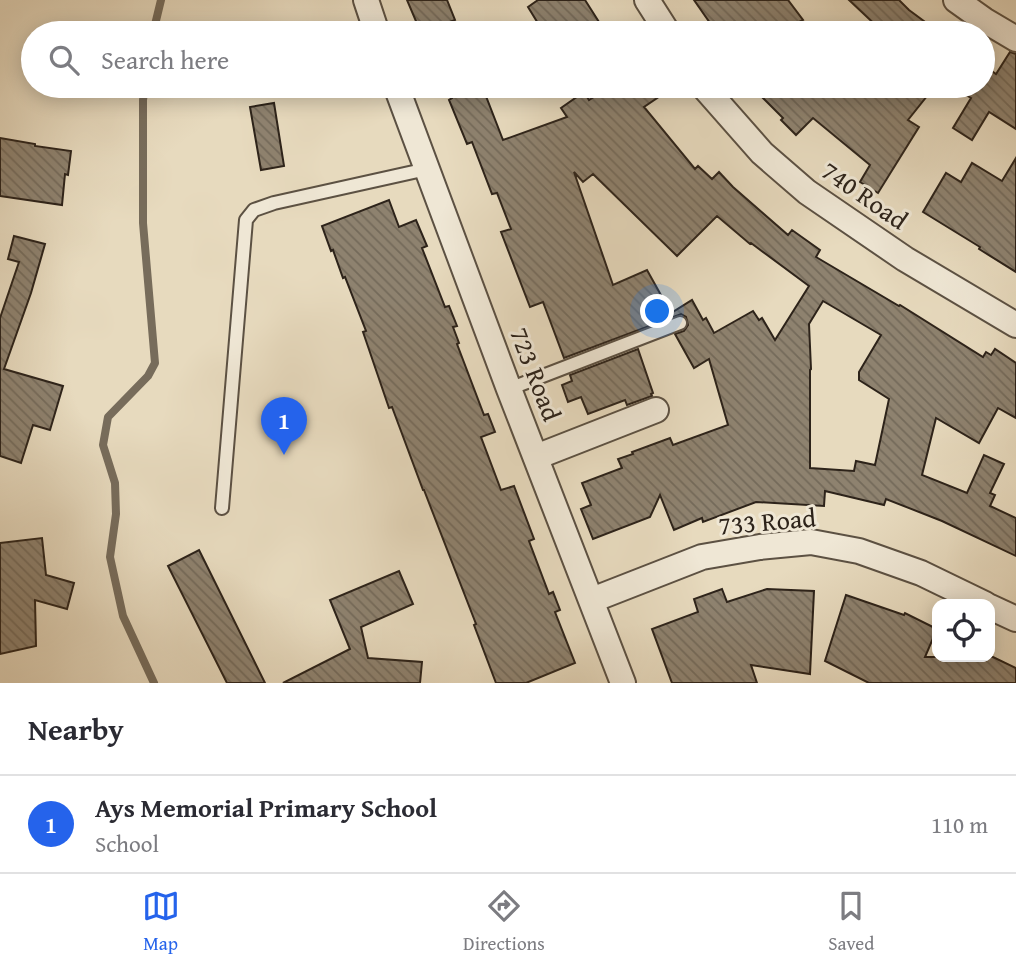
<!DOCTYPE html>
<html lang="en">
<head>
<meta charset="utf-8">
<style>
  body { margin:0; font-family:"Gentium Book Plus",serif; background:#f2f2f3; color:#2b2b33 }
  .controls { position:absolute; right:21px; bottom:21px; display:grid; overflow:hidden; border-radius:14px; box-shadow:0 4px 18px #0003 }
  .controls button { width:63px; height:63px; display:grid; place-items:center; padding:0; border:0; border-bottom:2px solid #e1e1e2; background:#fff; color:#2b2b33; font:35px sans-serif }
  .you { position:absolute; left:658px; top:312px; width:24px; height:24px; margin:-18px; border:5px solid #fff; border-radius:50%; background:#1a73e8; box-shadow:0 0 0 10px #1a73e833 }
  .badge { display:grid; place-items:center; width:46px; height:46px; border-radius:50%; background:#2563eb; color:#fff; font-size:23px; font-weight:700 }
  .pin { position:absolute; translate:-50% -58px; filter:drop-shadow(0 2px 4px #0008) }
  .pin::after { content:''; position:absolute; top:37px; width:24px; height:21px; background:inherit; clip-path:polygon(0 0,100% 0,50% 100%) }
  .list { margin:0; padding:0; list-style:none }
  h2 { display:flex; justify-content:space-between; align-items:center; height:91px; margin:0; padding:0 28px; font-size:30px }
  h2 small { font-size:23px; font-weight:400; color:#7c7c81 }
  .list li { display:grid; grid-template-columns:46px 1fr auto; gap:21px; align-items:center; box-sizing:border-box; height:98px; padding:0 28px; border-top:2px solid #e1e1e2 }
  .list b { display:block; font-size:26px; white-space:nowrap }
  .list p { margin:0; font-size:23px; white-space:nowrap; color:#7c7c81 }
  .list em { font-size:23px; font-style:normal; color:#7c7c81 }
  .icon { flex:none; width:38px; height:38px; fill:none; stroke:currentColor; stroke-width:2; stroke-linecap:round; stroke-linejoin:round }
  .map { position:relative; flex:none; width:1016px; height:683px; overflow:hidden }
  .search { position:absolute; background:#fff; box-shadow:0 4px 18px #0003; left:21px; right:21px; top:21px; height:77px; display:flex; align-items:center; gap:18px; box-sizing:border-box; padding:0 24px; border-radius:38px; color:#7c7c81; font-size:26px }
  .sheet { height:189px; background:#fff }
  nav { display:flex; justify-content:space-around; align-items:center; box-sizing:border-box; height:98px; border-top:2px solid #e1e1e2; background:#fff; font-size:19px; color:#7c7c81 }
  nav a { display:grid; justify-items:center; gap:4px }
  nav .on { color:#2563eb }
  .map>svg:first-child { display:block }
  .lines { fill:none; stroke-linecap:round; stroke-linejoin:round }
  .stream { stroke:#776c5b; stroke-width:8 }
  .building { fill:url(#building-back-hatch); stroke:#2d231a; stroke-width:2; fill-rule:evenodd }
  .lane-casing { stroke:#5c5143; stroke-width:16 }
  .street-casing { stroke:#5c5143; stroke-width:28 }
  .lane { stroke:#efe7d5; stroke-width:12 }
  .street { stroke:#efe7d5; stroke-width:24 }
  .labels { text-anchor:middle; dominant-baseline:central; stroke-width:6; stroke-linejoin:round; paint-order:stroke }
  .street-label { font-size:26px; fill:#2d231a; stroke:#efe7d5 }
</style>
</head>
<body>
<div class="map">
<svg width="1016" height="683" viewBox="0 0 1016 683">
  <defs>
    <pattern id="building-back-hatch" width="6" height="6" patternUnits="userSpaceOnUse" patternTransform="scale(1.75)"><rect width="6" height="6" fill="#8e826f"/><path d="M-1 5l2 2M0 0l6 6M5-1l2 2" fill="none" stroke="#746a5a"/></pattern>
  </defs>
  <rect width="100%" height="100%" fill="#e7dabe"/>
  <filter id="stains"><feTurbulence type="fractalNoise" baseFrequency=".00286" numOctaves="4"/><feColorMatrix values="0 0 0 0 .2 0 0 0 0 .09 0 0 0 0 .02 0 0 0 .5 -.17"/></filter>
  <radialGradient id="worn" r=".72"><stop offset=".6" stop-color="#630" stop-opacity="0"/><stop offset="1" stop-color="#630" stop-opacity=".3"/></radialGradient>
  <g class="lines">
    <!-- stream -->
    <g class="stream">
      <path d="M 153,33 L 161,0"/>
      <path d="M 145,86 L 143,100 L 143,223 L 155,363 L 148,376 L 108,417 L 103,445 L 115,483 L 116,514 L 110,557 L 123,616 L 154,683"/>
    </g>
  </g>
  <!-- building -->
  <g class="building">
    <path d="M 407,0 L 447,0 L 455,20 L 421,33 Z"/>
    <path d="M 538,0 L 585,0 L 606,33 L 544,33 L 528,7 Z"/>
    <path d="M 694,0 L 788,0 L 803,20 L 799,22 L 811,33 L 717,33 Z"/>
    <path d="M 849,0 L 899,0 L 909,10 L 940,33 L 884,33 Z"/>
    <path d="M 1010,52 L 1016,54 L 1016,129 L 989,112 L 972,140 L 953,128 L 971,98 L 951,86 L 983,86 L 983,65 L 996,74 Z"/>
    <path d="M 447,86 L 482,86 L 503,140 L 567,117 L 561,108 L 584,92 L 589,100 L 610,86 L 675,86 L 644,107 L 695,169 L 698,166 L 712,179 L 719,172 L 733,187 L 788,235 L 792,230 L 820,250 L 816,257 L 899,306 L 900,305 L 983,357 L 986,352 L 991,355 L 995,349 L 1016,363 L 1016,418 L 998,408 L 979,443 L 936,418 L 922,475 L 967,493 L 984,455 L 1004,464 L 990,493 L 995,495 L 990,506 L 1016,518 L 1016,556 L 942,521 L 886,499 L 884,505 L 825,491 L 824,506 L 756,502 L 703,522 L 702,518 L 674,530 L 660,495 L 650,517 L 593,539 L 581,509 L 591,505 L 582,483 L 622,468 L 618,459 L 633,454 L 632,452 L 670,438 L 673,445 L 728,425 L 709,359 L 694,368 L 675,334 L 684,331 L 688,325 L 686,317 L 681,314 L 564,358 L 543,302 L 530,307 L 501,232 L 511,229 L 497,193 L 492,194 L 472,142 L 467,144 L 449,100 L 452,98 ZM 574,172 L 583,182 L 593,174 L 677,256 L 717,216 L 750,244 L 751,243 L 809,286 L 775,340 L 762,318 L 759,320 L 753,311 L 714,333 L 706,318 L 703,320 L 692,300 L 671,313 L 647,270 L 613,285 ZM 823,301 L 881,335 L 859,372 L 859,380 L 889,399 L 875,465 L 856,461 L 854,471 L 810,468 L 810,370 L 811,369 L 809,324 Z"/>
    <path d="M 751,86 L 935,86 L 908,120 L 919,127 L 878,193 L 860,182 L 870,165 L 813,118 L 796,135 L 781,120 L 783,118 Z"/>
    <path d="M 274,103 L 284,166 L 261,170 L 250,107 Z"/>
    <path d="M 0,138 L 35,144 L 35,146 L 71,151 L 68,175 L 65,174 L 62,205 L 0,196 Z"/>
    <path d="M 1016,158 L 1016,272 L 979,249 L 980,247 L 923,212 L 946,173 L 961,182 L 972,163 L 1002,181 Z"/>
    <path d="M 389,200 L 399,227 L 416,220 L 427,246 L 422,248 L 445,307 L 449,306 L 457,326 L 453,327 L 459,343 L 457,344 L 484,415 L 488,414 L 495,432 L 481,437 L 501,490 L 514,486 L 534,539 L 529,541 L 549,594 L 553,592 L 560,610 L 555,612 L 575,663 L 526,683 L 496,683 L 474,625 L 476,624 L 424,490 L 423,490 L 392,407 L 389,408 L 363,332 L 366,331 L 345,277 L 343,278 L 333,250 L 331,251 L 322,226 Z"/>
    <path d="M 14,236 L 45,244 L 31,293 L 4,369 L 63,386 L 50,430 L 33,425 L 21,463 L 0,456 L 0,318 L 19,262 L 8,259 Z"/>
    <path d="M 638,349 L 653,393 L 651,394 L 652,396 L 627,405 L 625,400 L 588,414 L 581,397 L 568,402 L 562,385 L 572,381 L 570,375 Z"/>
    <path d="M 42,538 L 46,575 L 74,583 L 67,609 L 35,600 L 36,646 L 0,654 L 0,543 Z"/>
    <path d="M 199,550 L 265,683 L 227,683 L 168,566 Z"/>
    <path d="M 399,571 L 413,604 L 361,627 L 368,658 L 422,662 L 420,683 L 283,683 L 350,649 L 330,600 Z"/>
    <path d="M 722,589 L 727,602 L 767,589 L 814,591 L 810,674 L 751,665 L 757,683 L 672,683 L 652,629 L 698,612 L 694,599 Z"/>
    <path d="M 846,595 L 904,615 L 905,613 L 937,629 L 925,657 L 993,657 L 1016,668 L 1016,683 L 869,683 L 825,661 Z"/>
  </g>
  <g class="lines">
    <!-- lane casing -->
    <g class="lane-casing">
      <g id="lane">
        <path d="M 509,389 L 680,323"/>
        <path d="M 222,508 L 246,220 L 254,210 L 274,203 L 427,169"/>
      </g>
    </g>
    <!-- street casing -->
    <g class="street-casing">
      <g id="street">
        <path d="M 366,0 L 377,33"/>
        <path d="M 647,0 L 668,33"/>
        <path d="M 956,0 L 984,20 L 1016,39"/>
        <path d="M 396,86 L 509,389 L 623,683"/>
        <path d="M 703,86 L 762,153 L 807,192 L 905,259 L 1016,325"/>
        <path d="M 536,457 L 656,410"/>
        <path d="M 592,600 L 702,557 L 760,547 L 811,542 L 859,551 L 921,573 L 985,604"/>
        <path d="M 990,607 L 1016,619"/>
      </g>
    </g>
    <!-- lane -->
    <use href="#lane" class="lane"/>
    <!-- street -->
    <use href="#street" class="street"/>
  </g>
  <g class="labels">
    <!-- street labels -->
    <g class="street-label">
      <text transform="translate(865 195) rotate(35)">740 Road</text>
      <text transform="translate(536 374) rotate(69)">723 Road</text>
      <text transform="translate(767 521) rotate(-5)">733 Road</text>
    </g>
  </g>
  <rect width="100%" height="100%" filter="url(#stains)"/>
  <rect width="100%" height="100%" fill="url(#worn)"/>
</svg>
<div class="controls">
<button><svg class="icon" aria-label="locate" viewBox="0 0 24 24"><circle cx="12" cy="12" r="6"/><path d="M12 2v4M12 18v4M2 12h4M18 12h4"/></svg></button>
</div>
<div class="you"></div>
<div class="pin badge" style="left:284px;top:455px">1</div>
<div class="search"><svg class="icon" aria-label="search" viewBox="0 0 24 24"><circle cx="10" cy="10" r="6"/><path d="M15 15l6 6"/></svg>Search here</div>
</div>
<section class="sheet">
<h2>Nearby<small></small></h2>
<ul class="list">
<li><span class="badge">1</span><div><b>Ays Memorial Primary School</b><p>School</p></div><em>110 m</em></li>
</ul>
</section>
<nav>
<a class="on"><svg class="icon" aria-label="map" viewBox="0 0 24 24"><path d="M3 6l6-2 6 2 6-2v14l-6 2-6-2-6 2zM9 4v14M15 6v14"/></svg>Map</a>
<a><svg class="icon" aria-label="directions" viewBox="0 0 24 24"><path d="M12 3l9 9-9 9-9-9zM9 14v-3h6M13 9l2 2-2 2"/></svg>Directions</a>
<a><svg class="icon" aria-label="saved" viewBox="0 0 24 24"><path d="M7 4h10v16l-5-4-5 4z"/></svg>Saved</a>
</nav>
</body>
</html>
